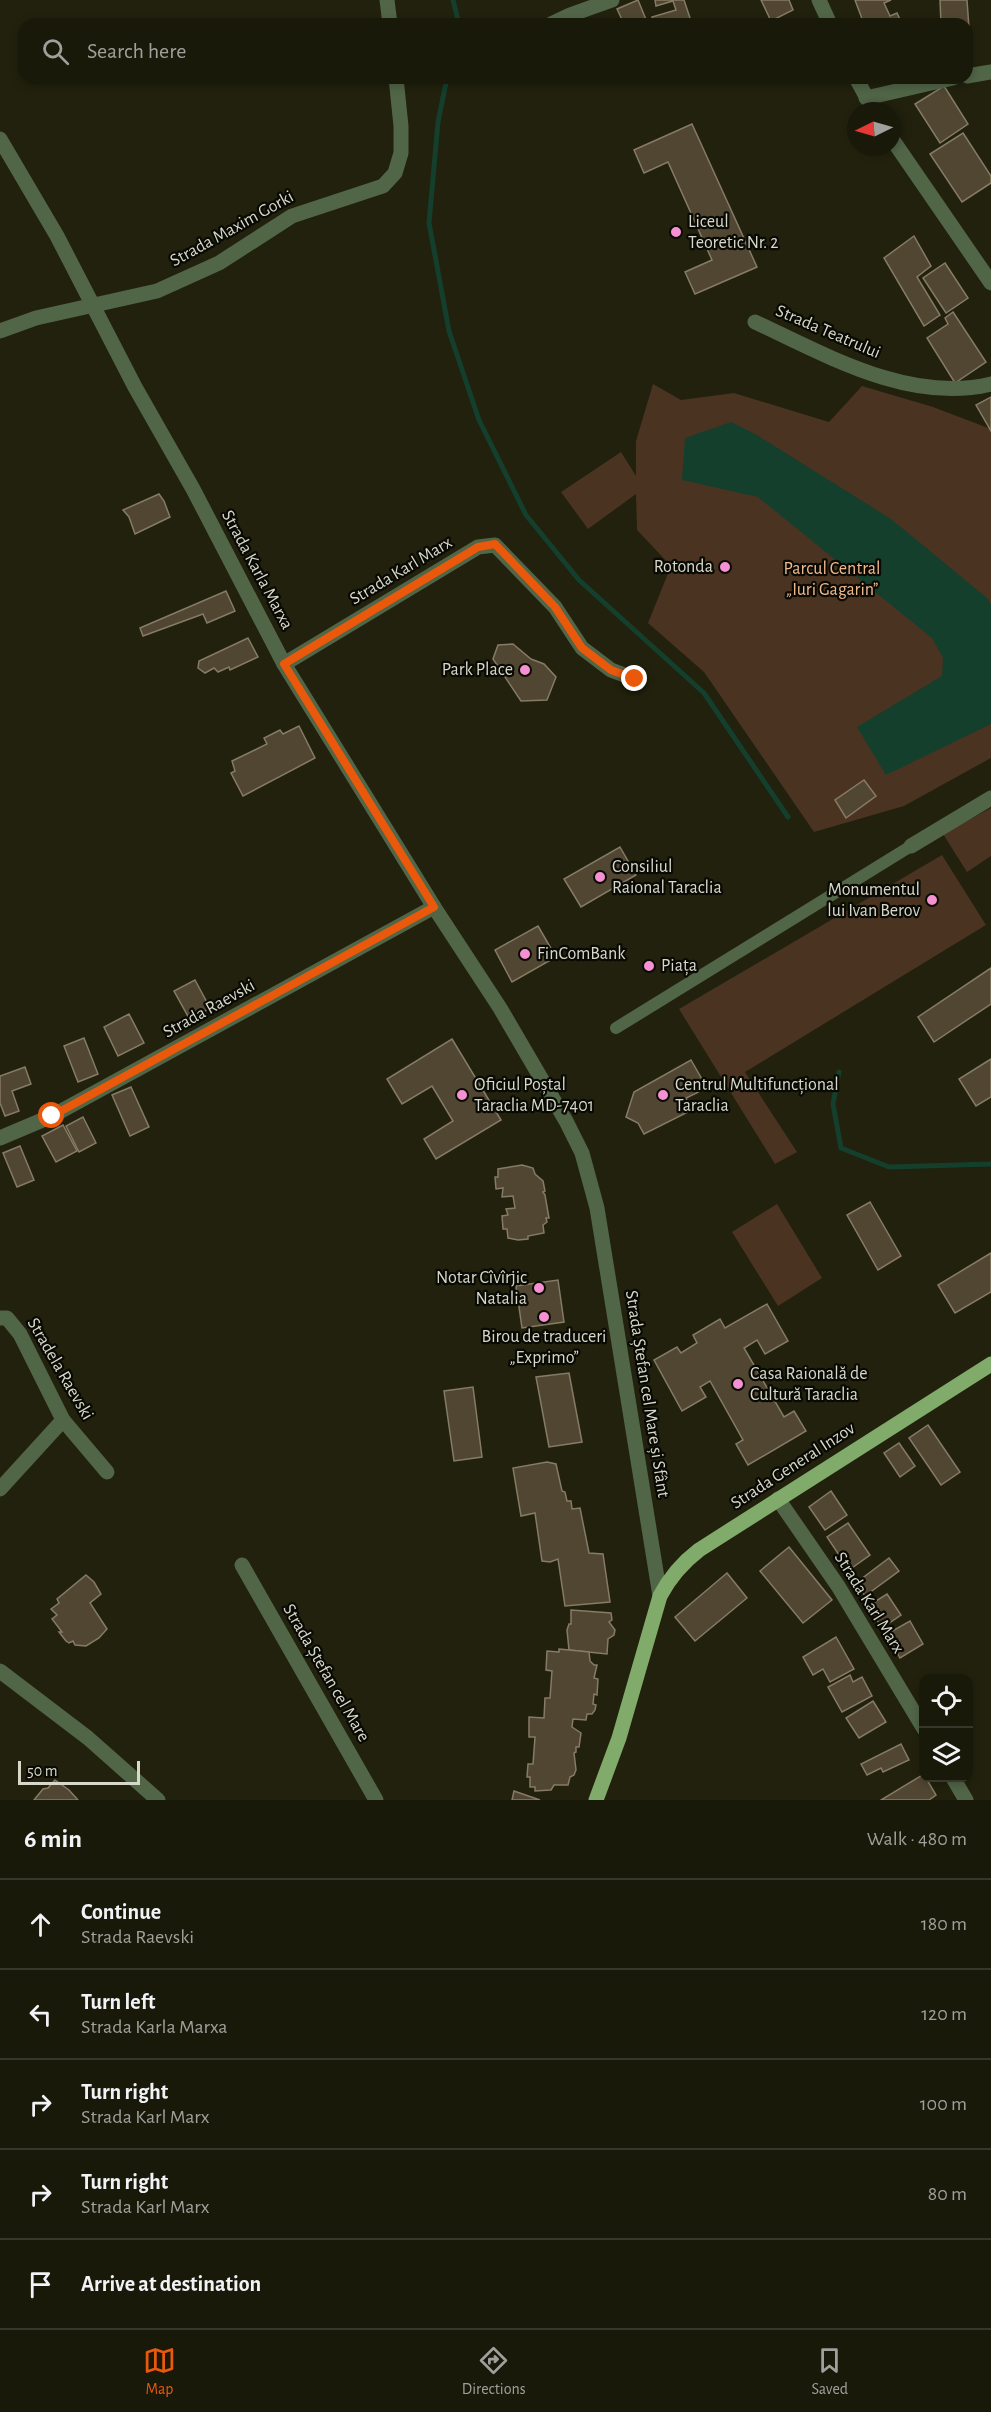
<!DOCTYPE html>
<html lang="en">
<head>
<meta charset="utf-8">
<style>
  body { margin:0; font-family:"Alegreya Sans",sans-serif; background:#222213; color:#f1f3f6 }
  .controls { position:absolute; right:18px; bottom:18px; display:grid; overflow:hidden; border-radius:12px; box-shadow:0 3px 9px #0003 }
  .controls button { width:54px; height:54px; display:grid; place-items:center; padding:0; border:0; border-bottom:2px solid #37382b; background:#19190a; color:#f1f3f6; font:30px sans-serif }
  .compass { position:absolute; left:847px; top:102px; width:54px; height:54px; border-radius:50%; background:#19190a; box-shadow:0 3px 9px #0003; rotate:265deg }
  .scale { position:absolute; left:18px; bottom:15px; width:122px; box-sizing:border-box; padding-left:6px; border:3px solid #d7d8cb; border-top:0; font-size:16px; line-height:21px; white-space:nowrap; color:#d7d8cb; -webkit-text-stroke:4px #0a0a04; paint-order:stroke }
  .stop { position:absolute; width:18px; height:18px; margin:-14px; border:4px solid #ea580c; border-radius:50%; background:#fff }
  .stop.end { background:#ea580c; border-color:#fff; box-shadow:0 2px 6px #0008 }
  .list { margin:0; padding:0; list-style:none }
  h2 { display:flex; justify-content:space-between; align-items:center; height:78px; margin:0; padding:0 24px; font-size:26px }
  h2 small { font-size:20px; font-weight:400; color:#9fa09c }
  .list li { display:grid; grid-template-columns:39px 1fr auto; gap:18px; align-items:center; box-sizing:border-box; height:90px; padding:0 24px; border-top:2px solid #37382b }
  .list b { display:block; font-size:22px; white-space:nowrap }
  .list p { margin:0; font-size:20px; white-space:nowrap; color:#9fa09c }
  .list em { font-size:20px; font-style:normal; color:#9fa09c }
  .icon { flex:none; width:33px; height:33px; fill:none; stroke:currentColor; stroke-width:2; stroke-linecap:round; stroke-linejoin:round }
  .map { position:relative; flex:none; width:991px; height:1800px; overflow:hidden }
  .search { position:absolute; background:#19190a; box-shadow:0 3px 9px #0003; left:18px; right:18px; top:18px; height:66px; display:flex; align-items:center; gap:15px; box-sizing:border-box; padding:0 21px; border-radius:18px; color:#9fa09c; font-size:22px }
  .sheet { height:528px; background:#19190a }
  nav { display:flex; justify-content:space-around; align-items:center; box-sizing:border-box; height:84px; border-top:2px solid #37382b; background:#19190a; font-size:16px; color:#9fa09c }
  nav a { display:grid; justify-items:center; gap:3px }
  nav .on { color:#ea580c }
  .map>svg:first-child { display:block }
  .green { fill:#4a3321 }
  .water { fill:#143f2c }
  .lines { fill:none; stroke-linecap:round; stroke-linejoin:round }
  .stream { stroke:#143f2c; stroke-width:5 }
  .building { fill:#504632; stroke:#867b65; stroke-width:1.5 }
  .pedestrian { stroke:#516547; stroke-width:12 }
  .minor { stroke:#516547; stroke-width:15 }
  .tertiary { stroke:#516547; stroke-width:15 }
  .primary { stroke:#81ab6b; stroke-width:15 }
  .route { stroke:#ea580c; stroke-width:8 }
  .poi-dot { fill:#f591d2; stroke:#0a0a04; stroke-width:2 }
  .labels { text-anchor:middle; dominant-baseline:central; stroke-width:4.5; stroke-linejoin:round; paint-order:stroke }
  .poi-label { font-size:18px; fill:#d7d8cb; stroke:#0a0a04; text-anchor:start }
  .street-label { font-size:18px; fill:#d7d8cb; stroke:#0a0a04 }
  .park-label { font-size:18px; fill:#f1b88c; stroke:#0a0a04 }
</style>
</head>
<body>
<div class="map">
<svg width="991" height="1800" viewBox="0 0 991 1800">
  <rect width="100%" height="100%" fill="#21210d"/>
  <!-- green -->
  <g class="green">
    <path d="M 653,384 L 681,400 L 734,393 L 829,422 L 862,386 L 933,407 L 991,429 L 991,758 L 904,806 L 814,832 L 704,672 L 648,623 L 671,566 L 637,530 L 636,494 L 588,529 L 561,492 L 621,452 L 636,476 L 636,441 Z"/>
    <path d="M 991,808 L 991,856 L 967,872 L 943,834 Z"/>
    <path d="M 942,855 L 986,925 L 745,1072 L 797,1152 L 775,1164 L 679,1009 Z"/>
    <path d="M 777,1204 L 822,1278 L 778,1306 L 732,1232 Z"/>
  </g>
  <!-- water -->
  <path class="water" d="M 731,422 L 757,435 L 891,519 L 987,598 L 991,604 L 991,724 L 886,775 L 857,727 L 942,676 L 943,658 L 932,638 L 758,497 L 682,480 L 685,438 Z"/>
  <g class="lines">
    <!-- stream -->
    <g class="stream">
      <path d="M 453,0 L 459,24"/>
      <path d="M 447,78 L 438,122 L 429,223 L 449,331 L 479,420 L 526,515 L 579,580 L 704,693 L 788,817"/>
      <path d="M 839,1072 L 833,1104 L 841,1148 L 889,1167 L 991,1164"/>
    </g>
  </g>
  <!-- building -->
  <g class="building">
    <path d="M 638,0 L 647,22 L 624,24 L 617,9 Z"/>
    <path d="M 655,0 L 684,0 L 692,24 L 654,24 L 652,17 L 676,10 L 673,1 L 656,6 Z"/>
    <path d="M 761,0 L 789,0 L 793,10 L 771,21 Z"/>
    <path d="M 855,0 L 891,0 L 884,3 L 890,16 L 897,13 L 902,24 L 864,24 Z"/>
    <path d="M 940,0 L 967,0 L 969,28 L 967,28 L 967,24 L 941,24 Z"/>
    <path d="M 944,86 L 968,124 L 940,143 L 915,104 Z"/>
    <path d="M 692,124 L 757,267 L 695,294 L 685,272 L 712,260 L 668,162 L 644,173 L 634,150 Z"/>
    <path d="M 963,133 L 991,176 L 991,183 L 962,202 L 930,154 Z"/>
    <path d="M 914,236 L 931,266 L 917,277 L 940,315 L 924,326 L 884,258 Z"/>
    <path d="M 945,263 L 968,298 L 946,313 L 923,278 Z"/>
    <path d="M 953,312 L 986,362 L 955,383 L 927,338 L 948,324 L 945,318 Z"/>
    <path d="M 991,397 L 991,431 L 976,405 Z"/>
    <path d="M 159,494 L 164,501 L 170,517 L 135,534 L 129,517 L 123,510 Z"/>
    <path d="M 226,591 L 235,611 L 207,623 L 203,614 L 143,636 L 140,628 Z"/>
    <path d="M 248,638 L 258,657 L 230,670 L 229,667 L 218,672 L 214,668 L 205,673 L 198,668 L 199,661 Z"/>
    <path d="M 513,644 L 531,659 L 544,664 L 556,677 L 547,700 L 521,701 L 493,659 L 498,645 Z"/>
    <path d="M 299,726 L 315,758 L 243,796 L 231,773 L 235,771 L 232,761 L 267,744 L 264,738 L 280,730 L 283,734 Z"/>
    <path d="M 864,780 L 876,796 L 846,818 L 835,800 Z"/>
    <path d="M 620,847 L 636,875 L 581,907 L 564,879 Z"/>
    <path d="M 538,926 L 556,957 L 512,982 L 495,950 Z"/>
    <path d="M 991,968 L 991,1004 L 934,1042 L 918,1017 Z"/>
    <path d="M 195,980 L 210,1008 L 190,1020 L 174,991 Z"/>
    <path d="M 129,1014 L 144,1043 L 118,1056 L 104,1027 Z"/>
    <path d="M 84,1038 L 98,1074 L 78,1082 L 64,1046 Z"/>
    <path d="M 452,1039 L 501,1120 L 436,1159 L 424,1139 L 453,1121 L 432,1086 L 402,1104 L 387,1079 Z"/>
    <path d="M 991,1059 L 991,1097 L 976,1106 L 959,1079 Z"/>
    <path d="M 691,1060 L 707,1088 L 686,1098 L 692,1110 L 644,1134 L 638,1123 L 626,1117 L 634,1092 Z"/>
    <path d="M 25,1067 L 31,1084 L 12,1091 L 19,1111 L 5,1116 L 0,1103 L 0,1076 Z"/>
    <path d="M 131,1087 L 149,1127 L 130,1136 L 112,1095 Z"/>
    <path d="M 83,1117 L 96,1143 L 79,1152 L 66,1126 Z"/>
    <path d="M 63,1125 L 77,1151 L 56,1162 L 42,1136 Z"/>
    <path d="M 20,1146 L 34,1180 L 17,1187 L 3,1153 Z"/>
    <path d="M 522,1165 L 533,1168 L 535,1174 L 543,1181 L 545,1191 L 543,1192 L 545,1195 L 549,1218 L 546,1218 L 547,1222 L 543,1225 L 544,1233 L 528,1236 L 528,1239 L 518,1240 L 508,1238 L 507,1229 L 503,1229 L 502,1216 L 508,1215 L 506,1209 L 515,1208 L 513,1196 L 502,1197 L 503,1188 L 496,1189 L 495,1177 L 498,1177 L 498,1169 Z"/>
    <path d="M 870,1202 L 901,1256 L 878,1270 L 847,1215 Z"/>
    <path d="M 991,1253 L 991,1292 L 955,1313 L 938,1285 Z"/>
    <path d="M 558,1280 L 564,1322 L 522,1328 L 516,1286 Z"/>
    <path d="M 767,1304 L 788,1341 L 765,1354 L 757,1340 L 744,1348 L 784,1417 L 794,1411 L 806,1431 L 748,1465 L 736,1444 L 743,1440 L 710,1381 L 700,1387 L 706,1397 L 682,1411 L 654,1360 L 677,1347 L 681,1353 L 697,1343 L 693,1335 L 720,1319 L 725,1328 Z"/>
    <path d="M 569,1373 L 582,1442 L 549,1447 L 536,1377 Z"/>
    <path d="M 473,1387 L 482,1457 L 454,1461 L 444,1391 Z"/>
    <path d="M 928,1425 L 960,1472 L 941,1485 L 909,1438 Z"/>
    <path d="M 899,1443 L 915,1466 L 900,1477 L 884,1453 Z"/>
    <path d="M 547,1462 L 556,1464 L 562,1491 L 565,1492 L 567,1501 L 571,1501 L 572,1509 L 580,1508 L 589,1553 L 603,1554 L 610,1602 L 565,1606 L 558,1559 L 550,1562 L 542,1561 L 535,1513 L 521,1516 L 513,1468 Z"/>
    <path d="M 831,1491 L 847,1515 L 825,1530 L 809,1507 Z"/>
    <path d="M 848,1523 L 870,1555 L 849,1570 L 827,1537 Z"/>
    <path d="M 789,1547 L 832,1600 L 803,1623 L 760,1571 Z"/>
    <path d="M 889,1558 L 899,1571 L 865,1596 L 856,1583 Z"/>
    <path d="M 727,1573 L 747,1598 L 695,1641 L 675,1617 Z"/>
    <path d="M 86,1575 L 94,1582 L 101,1594 L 90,1603 L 107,1629 L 99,1638 L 86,1646 L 75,1645 L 73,1641 L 69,1643 L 66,1641 L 59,1632 L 62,1632 L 52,1619 L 57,1615 L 51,1609 L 59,1603 L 57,1599 Z"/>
    <path d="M 887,1594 L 901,1615 L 882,1628 L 868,1606 Z"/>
    <path d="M 571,1610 L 611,1613 L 612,1620 L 609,1622 L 615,1630 L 614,1635 L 608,1639 L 607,1654 L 569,1650 L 567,1630 L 569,1624 L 571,1624 Z"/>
    <path d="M 910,1621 L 923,1644 L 900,1658 L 887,1634 Z"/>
    <path d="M 836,1637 L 854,1669 L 830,1682 L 823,1669 L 813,1675 L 803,1657 Z"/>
    <path d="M 559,1649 L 589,1652 L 590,1661 L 594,1665 L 597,1665 L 594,1678 L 598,1679 L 597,1695 L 594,1694 L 593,1704 L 596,1705 L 595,1710 L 592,1714 L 587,1714 L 586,1720 L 573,1719 L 572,1727 L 581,1733 L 579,1747 L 576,1747 L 576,1752 L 574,1753 L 576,1770 L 574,1775 L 570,1777 L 568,1785 L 554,1785 L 551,1790 L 535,1791 L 535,1787 L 530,1787 L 530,1777 L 527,1777 L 528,1764 L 533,1764 L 535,1737 L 529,1737 L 529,1717 L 544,1718 L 545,1698 L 550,1698 L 552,1671 L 546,1670 L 547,1651 L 559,1652 Z"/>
    <path d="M 850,1675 L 853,1682 L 862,1677 L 872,1696 L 842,1712 L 828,1687 Z"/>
    <path d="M 873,1701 L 886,1722 L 859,1738 L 846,1718 Z"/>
    <path d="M 901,1744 L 909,1760 L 883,1772 L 881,1768 L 867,1775 L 861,1764 Z"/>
    <path d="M 924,1774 L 924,1778 L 926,1778 L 936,1795 L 929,1800 L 881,1800 Z"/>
    <path d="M 55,1780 L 69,1790 L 78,1800 L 34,1800 L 43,1789 L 48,1788 Z"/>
    <path d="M 514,1791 L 540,1800 L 512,1800 Z"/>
  </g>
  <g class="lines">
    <!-- pedestrian -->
    <path class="pedestrian" d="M 616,1028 L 911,846"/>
    <!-- minor -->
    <g class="minor">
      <path d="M 387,0 L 390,24"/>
      <path d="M 551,24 L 570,15 L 612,0"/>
      <path d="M 967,76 L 991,72"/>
      <path d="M 866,98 L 953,78"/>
      <path d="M 0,139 L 57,236 L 135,387 L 193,489 L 284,664 L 434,907 L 500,1008 L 566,1121 L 582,1153 L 597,1208 L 660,1596"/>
      <path d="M 755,322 C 826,355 910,404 991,384"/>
      <path d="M 0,331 L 36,318 L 157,291 L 219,263 L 292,216 L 383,186 L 395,173 L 401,153 L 401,126 L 396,78"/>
      <path d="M 284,664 L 478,547 L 495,545 L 555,607 L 582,648 L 611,670 L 635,679"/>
      <path d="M 911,846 L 991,798"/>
      <path d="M 0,1138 L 52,1116 L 434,907"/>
      <path d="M 0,1318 L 7,1318 L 20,1334 L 63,1420 L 107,1472"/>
      <path d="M 0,1489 L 63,1420"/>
      <path d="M 778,1499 L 838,1586 L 924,1729"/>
      <path d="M 242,1565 L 376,1800"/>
      <path d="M 953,1778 L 966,1800"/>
    </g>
    <!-- tertiary -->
    <g class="tertiary">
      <path d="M 819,0 L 830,24"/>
      <path d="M 856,78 L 874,111"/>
      <path d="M 892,139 L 991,283"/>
      <path d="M 0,1671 L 88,1738 L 158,1800"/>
    </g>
    <!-- primary -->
    <path class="primary" d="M 596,1800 L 619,1738 L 660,1596 C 670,1577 682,1563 699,1550 L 991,1364"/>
  </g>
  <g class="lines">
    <!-- route -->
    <path class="route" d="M 52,1116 L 434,907 L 284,664 L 478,547 L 495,544 L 555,607 L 582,648 L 611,670 L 635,679"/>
  </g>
  <!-- markers -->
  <g class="poi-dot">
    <circle cx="676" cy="232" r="6"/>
    <circle cx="725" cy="567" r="6"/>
    <circle cx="525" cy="670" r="6"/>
    <circle cx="600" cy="877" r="6"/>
    <circle cx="932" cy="900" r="6"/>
    <circle cx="525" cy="954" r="6"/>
    <circle cx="649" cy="966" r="6"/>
    <circle cx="462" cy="1095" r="6"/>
    <circle cx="663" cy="1095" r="6"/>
    <circle cx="539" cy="1288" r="6"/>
    <circle cx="544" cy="1317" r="6"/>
    <circle cx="738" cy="1384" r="6"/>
  </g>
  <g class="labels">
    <!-- poi labels -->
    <g class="poi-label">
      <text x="688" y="222">Liceul<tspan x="688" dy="21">Teoretic Nr. 2</tspan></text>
      <text x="713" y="567" text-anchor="end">Rotonda</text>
      <text x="513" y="670" text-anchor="end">Park Place</text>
      <text x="612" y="867">Consiliul<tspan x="612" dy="21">Raional Taraclia</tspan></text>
      <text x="920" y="890" text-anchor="end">Monumentul<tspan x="920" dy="21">lui Ivan Berov</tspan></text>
      <text x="537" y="954">FinComBank</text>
      <text x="661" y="966">Piața</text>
      <text x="474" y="1085">Oficiul Poștal<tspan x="474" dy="21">Taraclia MD-7401</tspan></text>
      <text x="675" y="1085">Centrul Multifuncțional<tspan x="675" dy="21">Taraclia</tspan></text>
      <text x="527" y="1278" text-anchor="end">Notar Cîvîrjic<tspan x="527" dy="21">Natalia</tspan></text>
      <text x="544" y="1337" text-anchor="middle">Birou de traduceri<tspan x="544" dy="21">„Exprimo”</tspan></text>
      <text x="750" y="1374">Casa Raională de<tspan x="750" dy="21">Cultură Taraclia</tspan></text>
    </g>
    <!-- street labels -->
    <g class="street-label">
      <text transform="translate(232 229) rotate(-29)">Strada Maxim Gorki</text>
      <text transform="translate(828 332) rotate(23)">Strada Teatrului</text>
      <text transform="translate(257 570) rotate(62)">Strada Karla Marxa</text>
      <text transform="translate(401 571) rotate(-31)">Strada Karl Marx</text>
      <text transform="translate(209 1009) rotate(-29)">Strada Raevski</text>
      <text transform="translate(60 1369) rotate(60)">Stradela Raevski</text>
      <text transform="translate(647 1394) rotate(81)">Strada Ștefan cel Mare și Sfânt</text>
      <text transform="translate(793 1466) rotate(-33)">Strada General Inzov</text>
      <text transform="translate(869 1603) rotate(58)">Strada Karl Marx</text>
      <text transform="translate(326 1673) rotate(60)">Strada Ștefan cel Mare</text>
    </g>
    <!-- park labels -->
    <g class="park-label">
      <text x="832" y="569">Parcul Central<tspan x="832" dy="21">„Iuri Gagarin”</tspan></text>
    </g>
  </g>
</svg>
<div class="controls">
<button><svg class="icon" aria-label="locate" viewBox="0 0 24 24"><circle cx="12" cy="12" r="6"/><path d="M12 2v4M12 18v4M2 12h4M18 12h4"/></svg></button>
<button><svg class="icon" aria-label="layers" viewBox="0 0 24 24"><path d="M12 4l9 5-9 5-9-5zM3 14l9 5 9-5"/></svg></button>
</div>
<svg class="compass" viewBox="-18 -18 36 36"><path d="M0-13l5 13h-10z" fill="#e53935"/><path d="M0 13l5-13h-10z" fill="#9fa09c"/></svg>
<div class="scale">50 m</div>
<div class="stop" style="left:52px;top:1116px"></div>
<div class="stop end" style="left:635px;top:679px"></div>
<div class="search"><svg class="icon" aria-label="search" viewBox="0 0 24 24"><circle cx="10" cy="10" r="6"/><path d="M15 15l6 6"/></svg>Search here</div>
</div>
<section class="sheet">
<h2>6 min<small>Walk · 480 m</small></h2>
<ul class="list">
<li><svg class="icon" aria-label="ahead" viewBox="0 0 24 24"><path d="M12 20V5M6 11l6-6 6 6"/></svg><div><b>Continue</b><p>Strada Raevski</p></div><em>180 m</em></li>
<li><svg class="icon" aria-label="left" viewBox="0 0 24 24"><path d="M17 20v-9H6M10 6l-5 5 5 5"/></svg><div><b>Turn left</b><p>Strada Karla Marxa</p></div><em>120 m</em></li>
<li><svg class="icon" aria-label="right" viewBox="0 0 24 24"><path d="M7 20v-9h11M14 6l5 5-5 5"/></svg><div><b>Turn right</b><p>Strada Karl Marx</p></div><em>100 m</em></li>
<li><svg class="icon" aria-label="right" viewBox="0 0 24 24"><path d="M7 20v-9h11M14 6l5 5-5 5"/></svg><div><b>Turn right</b><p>Strada Karl Marx</p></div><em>80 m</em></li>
<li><svg class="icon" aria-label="arrive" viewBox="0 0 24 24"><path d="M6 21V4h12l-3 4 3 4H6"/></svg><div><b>Arrive at destination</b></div></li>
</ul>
</section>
<nav>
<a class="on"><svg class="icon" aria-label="map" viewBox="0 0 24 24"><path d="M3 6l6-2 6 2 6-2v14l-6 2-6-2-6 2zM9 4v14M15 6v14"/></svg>Map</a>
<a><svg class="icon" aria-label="directions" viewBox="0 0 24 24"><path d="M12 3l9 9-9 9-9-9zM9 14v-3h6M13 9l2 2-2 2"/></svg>Directions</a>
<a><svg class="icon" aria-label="saved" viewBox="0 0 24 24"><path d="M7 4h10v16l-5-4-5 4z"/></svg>Saved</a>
</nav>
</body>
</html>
